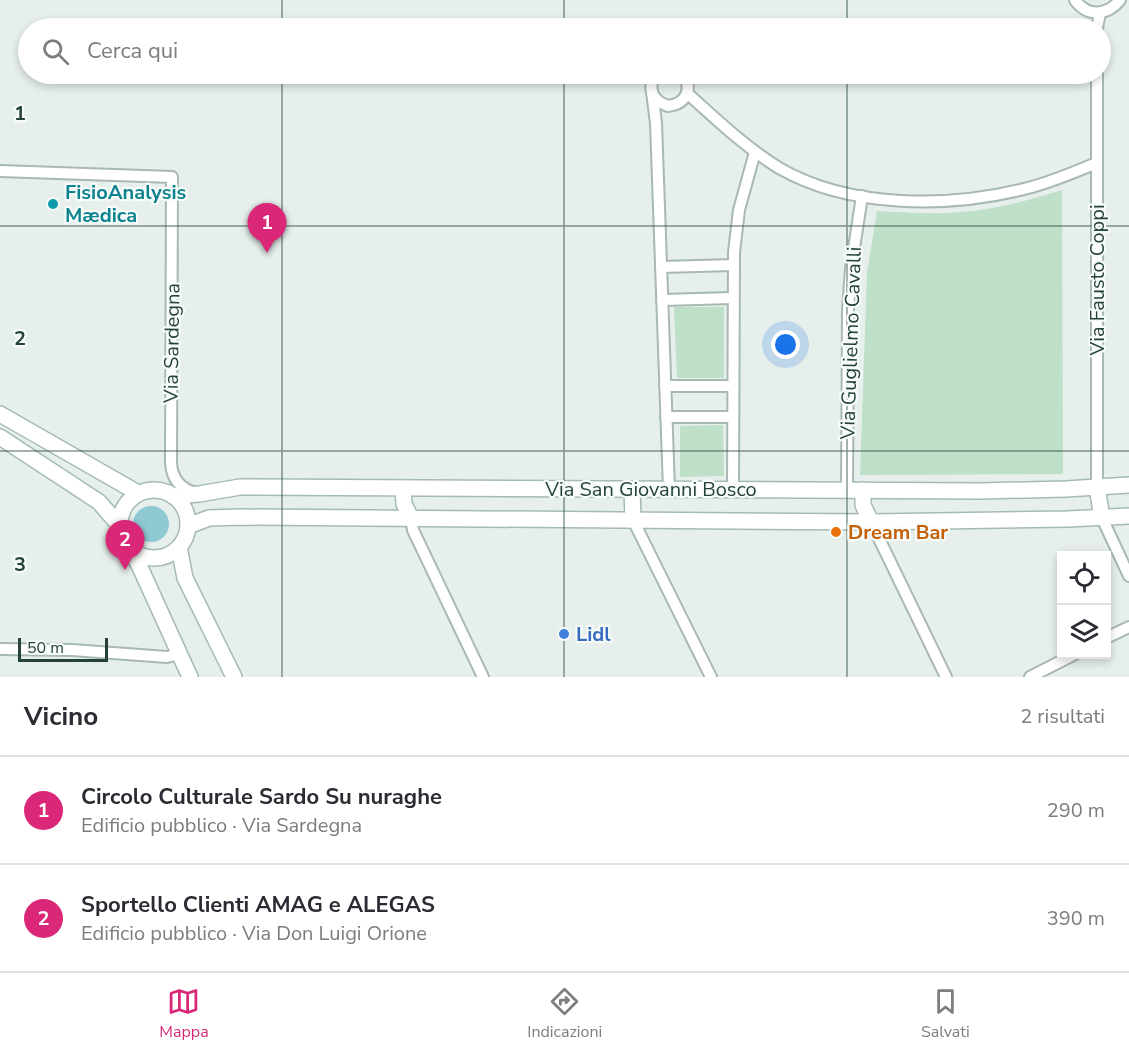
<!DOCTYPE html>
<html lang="it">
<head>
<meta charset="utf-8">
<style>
  body { margin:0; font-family:"Nunito Sans",sans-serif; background:#f7f7f7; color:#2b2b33 }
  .controls { position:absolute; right:18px; bottom:18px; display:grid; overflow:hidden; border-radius:0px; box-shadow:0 3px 9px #0003 }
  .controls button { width:54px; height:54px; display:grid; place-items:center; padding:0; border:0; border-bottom:2px solid #e1e1e2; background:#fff; color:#2b2b33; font:30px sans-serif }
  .scale { position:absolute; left:18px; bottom:15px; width:90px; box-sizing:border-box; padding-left:6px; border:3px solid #24423a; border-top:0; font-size:16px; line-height:21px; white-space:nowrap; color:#24423a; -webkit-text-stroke:4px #f7fbf9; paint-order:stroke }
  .you { position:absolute; left:786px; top:345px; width:21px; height:21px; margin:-15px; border:4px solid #fff; border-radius:50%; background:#1a73e8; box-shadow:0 0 0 9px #1a73e833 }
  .badge { display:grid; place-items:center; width:39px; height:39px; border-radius:50%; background:#db2777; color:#fff; font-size:20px; font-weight:700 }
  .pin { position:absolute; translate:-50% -50px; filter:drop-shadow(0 2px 3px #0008) }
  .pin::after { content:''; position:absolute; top:32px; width:21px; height:18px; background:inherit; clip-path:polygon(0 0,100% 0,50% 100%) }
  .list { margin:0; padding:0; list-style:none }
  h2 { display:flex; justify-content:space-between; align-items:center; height:78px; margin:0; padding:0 24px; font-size:26px }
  h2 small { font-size:20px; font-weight:400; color:#7c7c81 }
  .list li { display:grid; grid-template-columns:39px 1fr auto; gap:18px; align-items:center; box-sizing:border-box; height:108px; padding:0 24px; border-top:2px solid #e1e1e2 }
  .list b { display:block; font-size:22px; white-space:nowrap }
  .list p { margin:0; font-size:20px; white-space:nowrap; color:#7c7c81 }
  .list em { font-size:20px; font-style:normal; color:#7c7c81 }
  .icon { flex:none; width:33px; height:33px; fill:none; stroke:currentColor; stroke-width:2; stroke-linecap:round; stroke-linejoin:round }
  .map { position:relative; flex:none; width:1129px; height:677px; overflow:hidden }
  .search { position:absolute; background:#fff; box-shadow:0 3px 9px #0003; left:18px; right:18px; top:18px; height:66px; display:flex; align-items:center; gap:15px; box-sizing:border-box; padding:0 21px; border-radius:33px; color:#7c7c81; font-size:22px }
  .sheet { height:294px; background:#fff }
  nav { display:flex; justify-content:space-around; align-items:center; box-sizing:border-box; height:84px; border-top:2px solid #e1e1e2; background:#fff; font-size:16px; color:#7c7c81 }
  nav a { display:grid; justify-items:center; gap:3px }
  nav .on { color:#db2777 }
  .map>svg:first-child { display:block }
  .green { fill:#bfe0c8 }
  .water { fill:#8ec9d4 }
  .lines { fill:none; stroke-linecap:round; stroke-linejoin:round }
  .street-casing { stroke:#a8b8b2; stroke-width:14 }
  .secondary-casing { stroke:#a4bbb3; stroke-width:18 }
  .street { stroke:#fff; stroke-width:10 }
  .secondary { stroke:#fff; stroke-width:15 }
  .grid { fill:none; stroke:#24423a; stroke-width:1.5; stroke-opacity:0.55 }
  .culture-dot { fill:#0f9aa8; stroke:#f7fbf9; stroke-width:2 }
  .food-dot { fill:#e8710a; stroke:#f7fbf9; stroke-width:2 }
  .shop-dot { fill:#3f7fe0; stroke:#f7fbf9; stroke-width:2 }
  .labels { text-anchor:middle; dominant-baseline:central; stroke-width:4.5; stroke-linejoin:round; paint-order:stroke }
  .culture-label { font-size:20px; font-weight:bold; fill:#0d838f; stroke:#f7fbf9; text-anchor:start }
  .street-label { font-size:20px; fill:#24423a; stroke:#f7fbf9 }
  .food-label { font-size:20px; font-weight:bold; fill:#c56008; stroke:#f7fbf9; text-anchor:start }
  .shop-label { font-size:20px; font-weight:bold; fill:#366cbe; stroke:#f7fbf9; text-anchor:start }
  .grid-label { font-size:20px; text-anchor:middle; font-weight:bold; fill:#24423a; stroke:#f7fbf9; stroke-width:4.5; stroke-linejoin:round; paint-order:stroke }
</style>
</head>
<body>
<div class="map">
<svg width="1129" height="677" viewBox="0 0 1129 677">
  <rect width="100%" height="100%" fill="#e6efeb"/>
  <!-- green -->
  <g class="green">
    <path d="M 1062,190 L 1063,474 L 860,475 L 867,273 L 877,211 C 905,212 933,215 961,212 C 995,210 1029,200 1062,190 Z"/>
    <path d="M 674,307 L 724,307 L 724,378 L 677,378 Z"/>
    <path d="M 723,425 L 724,476 L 680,477 L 680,426 Z"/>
  </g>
  <!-- water -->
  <circle class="water" cx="151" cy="524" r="18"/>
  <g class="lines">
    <!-- street casing -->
    <g class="street-casing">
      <g id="street">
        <path d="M 1075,0 C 1087,17 1107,16 1120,0"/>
        <path d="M 1097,28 L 1100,13"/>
        <path d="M 657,74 C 646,87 652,101 668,106 C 686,104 694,88 682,74"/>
        <path d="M 1097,74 L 1097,487"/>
        <path d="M 652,92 L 656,123 L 669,489"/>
        <path d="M 687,93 C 717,120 745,147 779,168 C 850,209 951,208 1028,188 C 1052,182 1074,172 1097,163"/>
        <path d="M 0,171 L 172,177 L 171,463 C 172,479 180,489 196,493"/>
        <path d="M 661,267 L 734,265"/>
        <path d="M 662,300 L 733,298"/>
        <path d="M 665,386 L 733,386"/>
        <path d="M 666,417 L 733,417"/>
        <path d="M 733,489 L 734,252 L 739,210 L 755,152"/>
        <path d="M 847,490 L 848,310 L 851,268 L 862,196"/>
        <path d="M 411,518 L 413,530 L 483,677"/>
        <path d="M 1102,518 L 1129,576"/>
        <path d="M 633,520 L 711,677"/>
        <path d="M 871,522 L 946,677"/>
        <path d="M 1106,638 L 1129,627"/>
        <path d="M 0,649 L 72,650 L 167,657 L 179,654"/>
        <path d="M 1030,677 L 1075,654"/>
      </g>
    </g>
    <!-- secondary casing -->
    <g class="secondary-casing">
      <g id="secondary">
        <path d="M 0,414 L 138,493"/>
        <path d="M 0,437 L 99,502 L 119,525"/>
        <path d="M 1097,487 L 1102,518"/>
        <path d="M 403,489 L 404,504 L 411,518"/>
        <path d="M 632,489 L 633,520"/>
        <circle cx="154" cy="524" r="34"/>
        <path d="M 863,490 L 863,505 L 871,522"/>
        <path d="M 173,496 L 199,494 L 240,487 L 980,491 L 1066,489 L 1129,485"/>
        <path d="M 188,526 L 209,518 L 240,517 L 871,522 L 1067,519 L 1129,516"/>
        <path d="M 179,547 L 185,578 L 234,677"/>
        <path d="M 130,550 L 139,565 L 190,677"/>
      </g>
    </g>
    <!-- street -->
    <use href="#street" class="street"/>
    <!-- secondary -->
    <use href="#secondary" class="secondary"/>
  </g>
  <!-- grid -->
  <path class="grid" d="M 282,0 L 282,28M 564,0 L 564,28M 847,0 L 847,28M 282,74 L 282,677M 564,74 L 564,677M 847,74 L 847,677M 0,226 L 1129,226M 0,451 L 1129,451"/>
  <!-- markers -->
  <circle class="culture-dot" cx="53" cy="204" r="6"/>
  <circle class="food-dot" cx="836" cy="532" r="6"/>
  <circle class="shop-dot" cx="564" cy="634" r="6"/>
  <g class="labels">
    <!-- culture labels -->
    <g class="culture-label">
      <text x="65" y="192">FisioAnalysis<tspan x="65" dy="23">Mædica</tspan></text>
    </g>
    <!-- street labels -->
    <g class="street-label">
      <text transform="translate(1097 280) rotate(-90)">Via Fausto Coppi</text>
      <text transform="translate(172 343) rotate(-89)">Via Sardegna</text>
      <text transform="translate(851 343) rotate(-88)">Via Guglielmo Cavalli</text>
      <text x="651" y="489">Via San Giovanni Bosco</text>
    </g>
    <!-- food labels -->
    <g class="food-label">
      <text x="848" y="532">Dream Bar</text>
    </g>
    <!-- shop labels -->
    <g class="shop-label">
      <text x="576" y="634">Lidl</text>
    </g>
  </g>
  <g class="grid-label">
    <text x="20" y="120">1</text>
    <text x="20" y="345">2</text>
    <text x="20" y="571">3</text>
  </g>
</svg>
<div class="controls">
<button><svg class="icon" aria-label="locate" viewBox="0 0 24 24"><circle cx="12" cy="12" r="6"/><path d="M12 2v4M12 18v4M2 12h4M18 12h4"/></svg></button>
<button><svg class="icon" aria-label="layers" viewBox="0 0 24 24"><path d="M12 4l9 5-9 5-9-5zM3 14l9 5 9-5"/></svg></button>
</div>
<div class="scale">50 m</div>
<div class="you"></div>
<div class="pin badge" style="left:267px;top:253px">1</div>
<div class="pin badge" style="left:125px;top:570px">2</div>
<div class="search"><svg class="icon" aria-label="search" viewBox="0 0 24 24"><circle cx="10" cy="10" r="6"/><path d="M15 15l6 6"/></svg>Cerca qui</div>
</div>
<section class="sheet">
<h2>Vicino<small>2 risultati</small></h2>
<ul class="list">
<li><span class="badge">1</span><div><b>Circolo Culturale Sardo Su nuraghe</b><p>Edificio pubblico · Via Sardegna</p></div><em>290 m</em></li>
<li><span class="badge">2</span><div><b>Sportello Clienti AMAG e ALEGAS</b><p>Edificio pubblico · Via Don Luigi Orione</p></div><em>390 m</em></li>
</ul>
</section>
<nav>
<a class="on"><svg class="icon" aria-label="map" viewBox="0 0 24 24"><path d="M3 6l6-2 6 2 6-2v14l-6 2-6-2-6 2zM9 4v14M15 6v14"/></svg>Mappa</a>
<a><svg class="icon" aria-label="directions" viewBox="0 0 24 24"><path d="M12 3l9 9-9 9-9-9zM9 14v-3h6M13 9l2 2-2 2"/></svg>Indicazioni</a>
<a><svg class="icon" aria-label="saved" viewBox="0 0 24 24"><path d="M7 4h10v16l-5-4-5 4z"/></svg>Salvati</a>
</nav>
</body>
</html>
